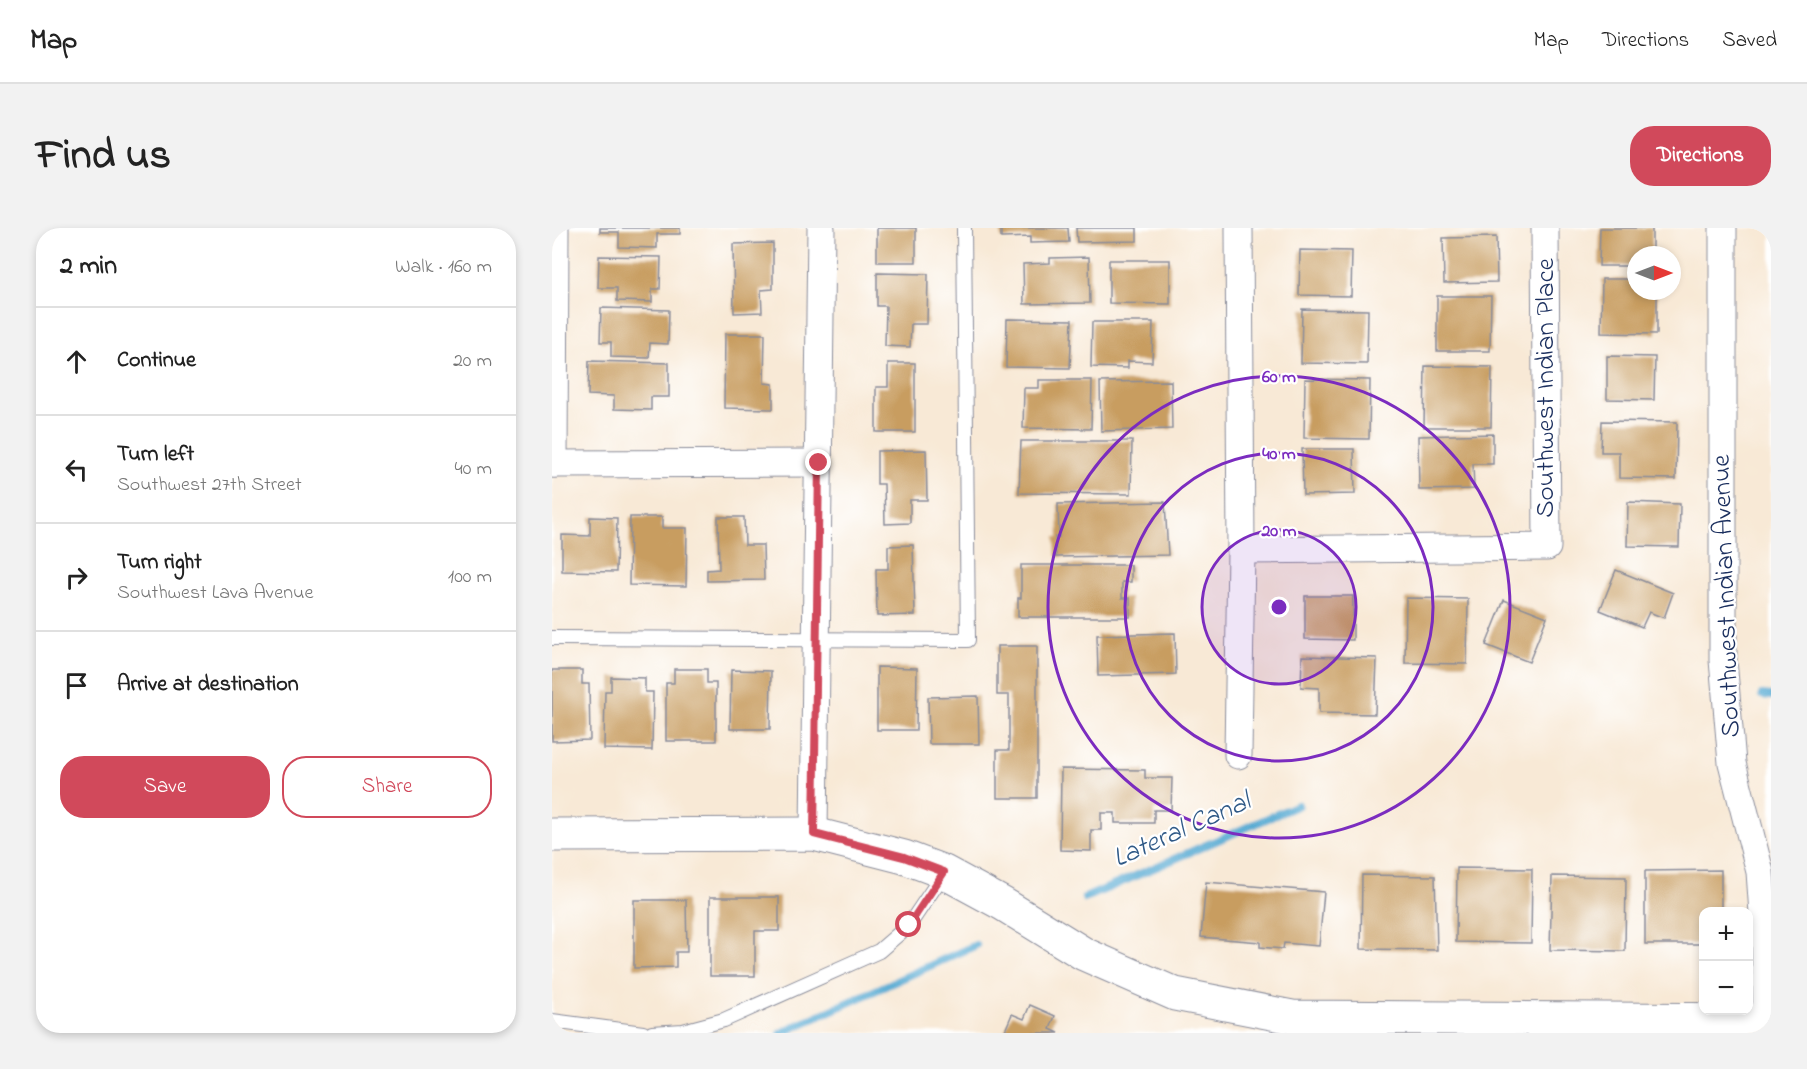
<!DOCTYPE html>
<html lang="en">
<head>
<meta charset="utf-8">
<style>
  body { margin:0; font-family:"Indie Flower",sans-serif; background:#f2f2f2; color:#222 }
  .controls { position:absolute; right:18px; bottom:18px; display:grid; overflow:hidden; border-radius:12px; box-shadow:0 3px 9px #0003 }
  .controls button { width:54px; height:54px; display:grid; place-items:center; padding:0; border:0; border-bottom:2px solid #e0e0e0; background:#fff; color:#222; font:30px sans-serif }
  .compass { position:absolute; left:1075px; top:18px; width:54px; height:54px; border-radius:50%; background:#fff; box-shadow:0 3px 9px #0003; rotate:90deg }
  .stop { position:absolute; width:18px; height:18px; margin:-14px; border:4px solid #d1495b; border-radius:50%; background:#fff }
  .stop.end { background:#d1495b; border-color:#fff; box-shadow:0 2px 6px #0008 }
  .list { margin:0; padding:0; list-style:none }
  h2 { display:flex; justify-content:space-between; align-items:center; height:78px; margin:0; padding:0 24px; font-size:26px }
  h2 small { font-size:20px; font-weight:400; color:#767676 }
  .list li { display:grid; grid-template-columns:39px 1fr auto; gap:18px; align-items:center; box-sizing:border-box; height:108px; padding:0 24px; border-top:2px solid #e0e0e0 }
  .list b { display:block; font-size:22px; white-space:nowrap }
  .list p { margin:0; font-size:20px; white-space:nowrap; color:#767676 }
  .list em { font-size:20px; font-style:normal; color:#767676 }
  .actions { display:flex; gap:12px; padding:18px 24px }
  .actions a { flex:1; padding:14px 0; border:2px solid #d1495b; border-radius:24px; text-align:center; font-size:21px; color:#d1495b }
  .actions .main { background:#d1495b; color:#fff }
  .icon { flex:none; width:33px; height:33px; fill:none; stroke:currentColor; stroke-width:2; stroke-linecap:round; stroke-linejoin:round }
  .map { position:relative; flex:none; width:1219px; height:805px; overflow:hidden; border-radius:24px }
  header { display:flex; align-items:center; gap:36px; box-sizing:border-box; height:84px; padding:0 30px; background:#fff; border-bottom:2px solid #e0e0e0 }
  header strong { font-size:28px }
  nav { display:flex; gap:33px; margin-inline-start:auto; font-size:21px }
  .intro { display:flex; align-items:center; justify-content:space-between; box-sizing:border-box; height:144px; padding:0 36px }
  h1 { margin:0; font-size:42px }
  .button { padding:15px 27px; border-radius:24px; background:#d1495b; color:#fff; font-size:21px; font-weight:700 }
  main { display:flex; gap:36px; padding:0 36px }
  aside { flex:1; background:#fff; border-radius:24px; box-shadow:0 3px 9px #0003 }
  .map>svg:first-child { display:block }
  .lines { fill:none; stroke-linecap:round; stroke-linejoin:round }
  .stream { stroke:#58abd3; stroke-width:8 }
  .building { fill:#c89d61 }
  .lane-casing { stroke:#8a8c9a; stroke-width:16 }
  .street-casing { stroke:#8a8c9a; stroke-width:29 }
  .secondary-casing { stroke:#8a8c9a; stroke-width:35 }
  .lane { stroke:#fff; stroke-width:14 }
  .street { stroke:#fff; stroke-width:27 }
  .secondary { stroke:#fff; stroke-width:33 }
  .route { stroke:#d1495b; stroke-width:8 }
  .ring { fill:none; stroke:#7b2cbf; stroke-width:3 }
  .labels { text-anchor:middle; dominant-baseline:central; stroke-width:4.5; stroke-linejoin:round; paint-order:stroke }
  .street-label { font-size:27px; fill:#1b2f5e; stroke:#fff }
  .water-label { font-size:28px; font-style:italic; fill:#305a87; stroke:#fff }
  .centre { fill:#7b2cbf; stroke:#fff; stroke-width:3 }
  .ring-label { font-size:18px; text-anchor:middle; font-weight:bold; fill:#7b2cbf; stroke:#fff; stroke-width:4.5; stroke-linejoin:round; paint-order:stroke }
</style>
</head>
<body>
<header>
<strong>Map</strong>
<nav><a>Map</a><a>Directions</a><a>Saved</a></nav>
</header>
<div class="intro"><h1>Find us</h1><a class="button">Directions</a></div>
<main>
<aside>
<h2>2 min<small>Walk · 160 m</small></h2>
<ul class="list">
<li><svg class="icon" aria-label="ahead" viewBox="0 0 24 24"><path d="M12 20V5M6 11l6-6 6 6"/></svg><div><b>Continue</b></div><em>20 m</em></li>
<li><svg class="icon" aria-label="left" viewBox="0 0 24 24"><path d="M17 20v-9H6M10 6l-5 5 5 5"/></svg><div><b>Turn left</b><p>Southwest 27th Street</p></div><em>40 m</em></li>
<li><svg class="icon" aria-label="right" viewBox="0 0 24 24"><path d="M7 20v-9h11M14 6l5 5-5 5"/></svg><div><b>Turn right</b><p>Southwest Lava Avenue</p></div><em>100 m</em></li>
<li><svg class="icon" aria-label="arrive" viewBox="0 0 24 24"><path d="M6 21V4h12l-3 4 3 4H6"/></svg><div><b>Arrive at destination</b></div></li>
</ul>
<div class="actions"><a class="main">Save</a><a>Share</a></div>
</aside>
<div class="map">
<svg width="1219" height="805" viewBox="0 0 1219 805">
  <rect width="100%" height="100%" fill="#fff"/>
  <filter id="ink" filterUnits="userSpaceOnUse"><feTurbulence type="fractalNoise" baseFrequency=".0167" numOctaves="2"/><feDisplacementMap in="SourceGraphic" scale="12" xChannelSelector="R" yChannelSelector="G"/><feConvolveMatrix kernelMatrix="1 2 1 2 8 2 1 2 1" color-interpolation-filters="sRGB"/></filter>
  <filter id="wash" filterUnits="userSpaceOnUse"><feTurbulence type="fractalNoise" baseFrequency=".008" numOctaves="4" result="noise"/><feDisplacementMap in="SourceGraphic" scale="24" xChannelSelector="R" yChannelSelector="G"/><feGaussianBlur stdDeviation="1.35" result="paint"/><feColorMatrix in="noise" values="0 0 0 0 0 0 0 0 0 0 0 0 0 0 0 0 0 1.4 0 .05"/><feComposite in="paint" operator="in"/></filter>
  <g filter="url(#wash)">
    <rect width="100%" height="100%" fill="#f8e9d6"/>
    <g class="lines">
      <!-- stream -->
      <g class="stream">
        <path d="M 1210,467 L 1219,468"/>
        <path d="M 533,670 L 746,577"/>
        <path d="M 229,805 L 424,717"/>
      </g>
    </g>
    <g id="blocks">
      <!-- building -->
      <g class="building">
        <path d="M 48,0 L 128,0 L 128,6 L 105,6 L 105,20 L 67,19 L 67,4 L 48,4 Z"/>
        <rect x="325" y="0" width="39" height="34"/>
        <path d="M 449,0 L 516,0 L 517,14 L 478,15 L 478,9 L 449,10 Z"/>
        <path d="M 524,0 L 585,0 L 585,13 L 525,14 Z"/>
        <path d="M 1048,0 L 1100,0 L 1100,27 L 1084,27 L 1084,38 L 1047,38 Z"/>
        <path d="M 944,9 L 945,54 L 892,55 L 891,10 Z"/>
        <path d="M 221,15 L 221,61 L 209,62 L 210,84 L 182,85 L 181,16 Z"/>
        <path d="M 748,22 L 800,23 L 799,68 L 747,67 Z"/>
        <path d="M 47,28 L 109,29 L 108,61 L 100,61 L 100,74 L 65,73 L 65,60 L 46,60 Z"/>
        <path d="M 537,29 L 538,75 L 472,76 L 471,36 L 498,35 L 498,30 Z"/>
        <path d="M 557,32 L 618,32 L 618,76 L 557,75 Z"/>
        <path d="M 325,45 L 376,46 L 375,96 L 359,96 L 358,119 L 333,118 L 334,78 L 325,78 Z"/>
        <path d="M 1050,51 L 1084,51 L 1084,63 L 1105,63 L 1105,106 L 1049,105 Z"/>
        <path d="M 885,68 L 939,68 L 938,123 L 885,123 Z"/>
        <path d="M 49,80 L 117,82 L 116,116 L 98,115 L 97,130 L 59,129 L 59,114 L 48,114 Z"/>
        <path d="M 750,81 L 816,82 L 815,136 L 749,135 Z"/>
        <path d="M 455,91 L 520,92 L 518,140 L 454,139 Z"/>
        <path d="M 540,94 L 601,94 L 600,134 L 576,133 L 576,140 L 539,139 Z"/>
        <path d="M 173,106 L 213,106 L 212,155 L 221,156 L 221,181 L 172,180 Z"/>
        <path d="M 1055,128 L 1103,129 L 1102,172 L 1055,171 Z"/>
        <path d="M 37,133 L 117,135 L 117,169 L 99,169 L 99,182 L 62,181 L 62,168 L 36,167 Z"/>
        <path d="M 336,135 L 363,135 L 363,204 L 324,204 L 324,159 L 336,159 Z"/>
        <path d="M 873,138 L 940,139 L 939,199 L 872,199 Z"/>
        <path d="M 753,151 L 818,152 L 817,211 L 752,210 Z"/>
        <path d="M 487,152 L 540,152 L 539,201 L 471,200 L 472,160 L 487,160 Z"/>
        <path d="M 619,153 L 620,201 L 549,203 L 548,154 Z"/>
        <path d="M 1050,193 L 1125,194 L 1124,251 L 1067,250 L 1067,224 L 1049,224 Z"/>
        <path d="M 941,206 L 941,236 L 921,236 L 922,261 L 867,262 L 866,208 Z"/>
        <path d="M 469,213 L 580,213 L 579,266 L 467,265 Z"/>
        <path d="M 750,221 L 802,221 L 803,266 L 751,267 Z"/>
        <path d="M 374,222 L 375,272 L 358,272 L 358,295 L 333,296 L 332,256 L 325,256 L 325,223 Z"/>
        <path d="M 613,274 L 616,327 L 504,329 L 503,309 L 507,309 L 506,276 Z"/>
        <path d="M 1076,274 L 1128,276 L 1127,319 L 1075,318 Z"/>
        <path d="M 38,289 L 65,290 L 64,344 L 10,343 L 10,307 L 38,308 Z"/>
        <path d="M 78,289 L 110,289 L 110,300 L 135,300 L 134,358 L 77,357 Z"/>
        <path d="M 166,289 L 192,289 L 193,317 L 211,317 L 212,352 L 155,353 L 155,342 L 167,341 Z"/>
        <path d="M 361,317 L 363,387 L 325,388 L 324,341 L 336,341 L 336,318 Z"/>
        <path d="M 469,337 L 579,337 L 579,354 L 570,354 L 570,370 L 578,370 L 578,389 L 466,389 L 466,370 L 469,370 Z"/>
        <path d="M 1064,342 L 1121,365 L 1112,390 L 1097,384 L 1090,399 L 1048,382 Z"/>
        <path d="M 753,368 L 801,368 L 801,412 L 753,411 Z"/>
        <path d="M 854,370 L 916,371 L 915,436 L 853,435 Z"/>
        <path d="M 952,372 L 995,389 L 977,434 L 934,417 Z"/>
        <path d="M 623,405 L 624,446 L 546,448 L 545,407 Z"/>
        <path d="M 445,418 L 485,418 L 485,570 L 445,570 L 445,522 L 457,522 L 457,467 L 445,467 Z"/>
        <path d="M 750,428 L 825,430 L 823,486 L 767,485 L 767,460 L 749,459 Z"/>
        <path d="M 325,439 L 365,440 L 364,502 L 325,502 Z"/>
        <path d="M 122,441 L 155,441 L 155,455 L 164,455 L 164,513 L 114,513 L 114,455 L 122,455 Z"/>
        <path d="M 0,442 L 30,442 L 30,456 L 37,456 L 38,512 L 0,513 Z"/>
        <path d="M 179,442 L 219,443 L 218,501 L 178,501 Z"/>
        <path d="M 59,449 L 93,450 L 93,464 L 101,464 L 100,522 L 52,521 L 53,463 L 59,463 Z"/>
        <path d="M 426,468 L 427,516 L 377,516 L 376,469 Z"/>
        <path d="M 509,541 L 593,542 L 593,550 L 620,550 L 619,582 L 602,582 L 602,595 L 563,595 L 563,585 L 549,585 L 549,602 L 539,602 L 539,623 L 508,622 Z"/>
        <path d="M 905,640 L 980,641 L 979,715 L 904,714 Z"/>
        <path d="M 1169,642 L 1169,684 L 1152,684 L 1152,716 L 1093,716 L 1093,643 Z"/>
        <path d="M 810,647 L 883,648 L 885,722 L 809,721 Z"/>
        <path d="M 1000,648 L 1074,649 L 1073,723 L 998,722 Z"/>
        <path d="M 654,654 L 772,664 L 767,718 L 732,715 L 731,721 L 708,719 L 708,714 L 649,709 Z"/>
        <path d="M 158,669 L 227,669 L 227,703 L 203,703 L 203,748 L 158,748 Z"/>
        <path d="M 82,672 L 134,672 L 135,724 L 124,724 L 124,739 L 82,740 Z"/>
        <path d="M 478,777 L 503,788 L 498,801 L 507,805 L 452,805 L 460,786 L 472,791 Z"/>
      </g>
    </g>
  </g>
  <g filter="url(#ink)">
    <use href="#blocks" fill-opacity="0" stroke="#8a8c9a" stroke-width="1.5"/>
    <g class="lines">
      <!-- lane casing -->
      <g class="lane-casing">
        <g id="lane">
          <path d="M 0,410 L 416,412 L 412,0"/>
          <path d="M 0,793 L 91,805"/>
          <path d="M 100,805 L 131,803 L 172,792 L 327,723 L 357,697 L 392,645"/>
        </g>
      </g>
      <!-- street casing -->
      <g class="street-casing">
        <g id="street">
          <path d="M 1171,0 L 1171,432 L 1180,535 L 1208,644 L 1213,713 L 1215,805"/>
          <path d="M 0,236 L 267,235"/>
          <path d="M 2,236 L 3,0"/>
          <path d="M 689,322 L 995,319 L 993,0"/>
          <path d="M 686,527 L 689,322 L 687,0"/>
          <path d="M 262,606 L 269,0"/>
        </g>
      </g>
      <!-- secondary casing -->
      <g class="secondary-casing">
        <path id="secondary" d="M 0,607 L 262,606 L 352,629 L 392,644 L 451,676 L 532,726 L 623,766 L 740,789 L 1219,792"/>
      </g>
      <!-- lane -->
      <use href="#lane" class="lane"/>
      <!-- street -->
      <use href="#street" class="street"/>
      <!-- secondary -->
      <use href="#secondary" class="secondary"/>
    </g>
  </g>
  <g class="lines" filter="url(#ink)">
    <!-- route -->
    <path class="route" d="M 267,235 L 262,606 L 352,629 L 392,644 L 357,697"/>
  </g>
  <!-- distance rings -->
  <circle cx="727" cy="379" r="77" fill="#7b2cbf" fill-opacity=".12"/>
  <g class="ring">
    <circle cx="727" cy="379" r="77"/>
    <circle cx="727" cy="379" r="154"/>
    <circle cx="727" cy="379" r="231"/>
  </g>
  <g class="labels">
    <!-- street labels -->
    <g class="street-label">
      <text transform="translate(994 160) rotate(-90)">Southwest Indian Place</text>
      <text transform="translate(1175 368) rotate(-92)">Southwest Indian Avenue</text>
    </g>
    <!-- water labels -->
    <g class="water-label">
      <text transform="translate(630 603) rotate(-24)">Lateral Canal</text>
    </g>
  </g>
  <circle cx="727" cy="379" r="9" class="centre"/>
  <g class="ring-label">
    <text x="727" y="154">60 m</text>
    <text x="727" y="231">40 m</text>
    <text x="727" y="308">20 m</text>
  </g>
</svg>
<div class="controls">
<button>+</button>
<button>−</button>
</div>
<svg class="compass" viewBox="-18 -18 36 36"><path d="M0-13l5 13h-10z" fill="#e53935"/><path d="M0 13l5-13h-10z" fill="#767676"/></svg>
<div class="stop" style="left:357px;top:697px"></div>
<div class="stop end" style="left:267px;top:235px"></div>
</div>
</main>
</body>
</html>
